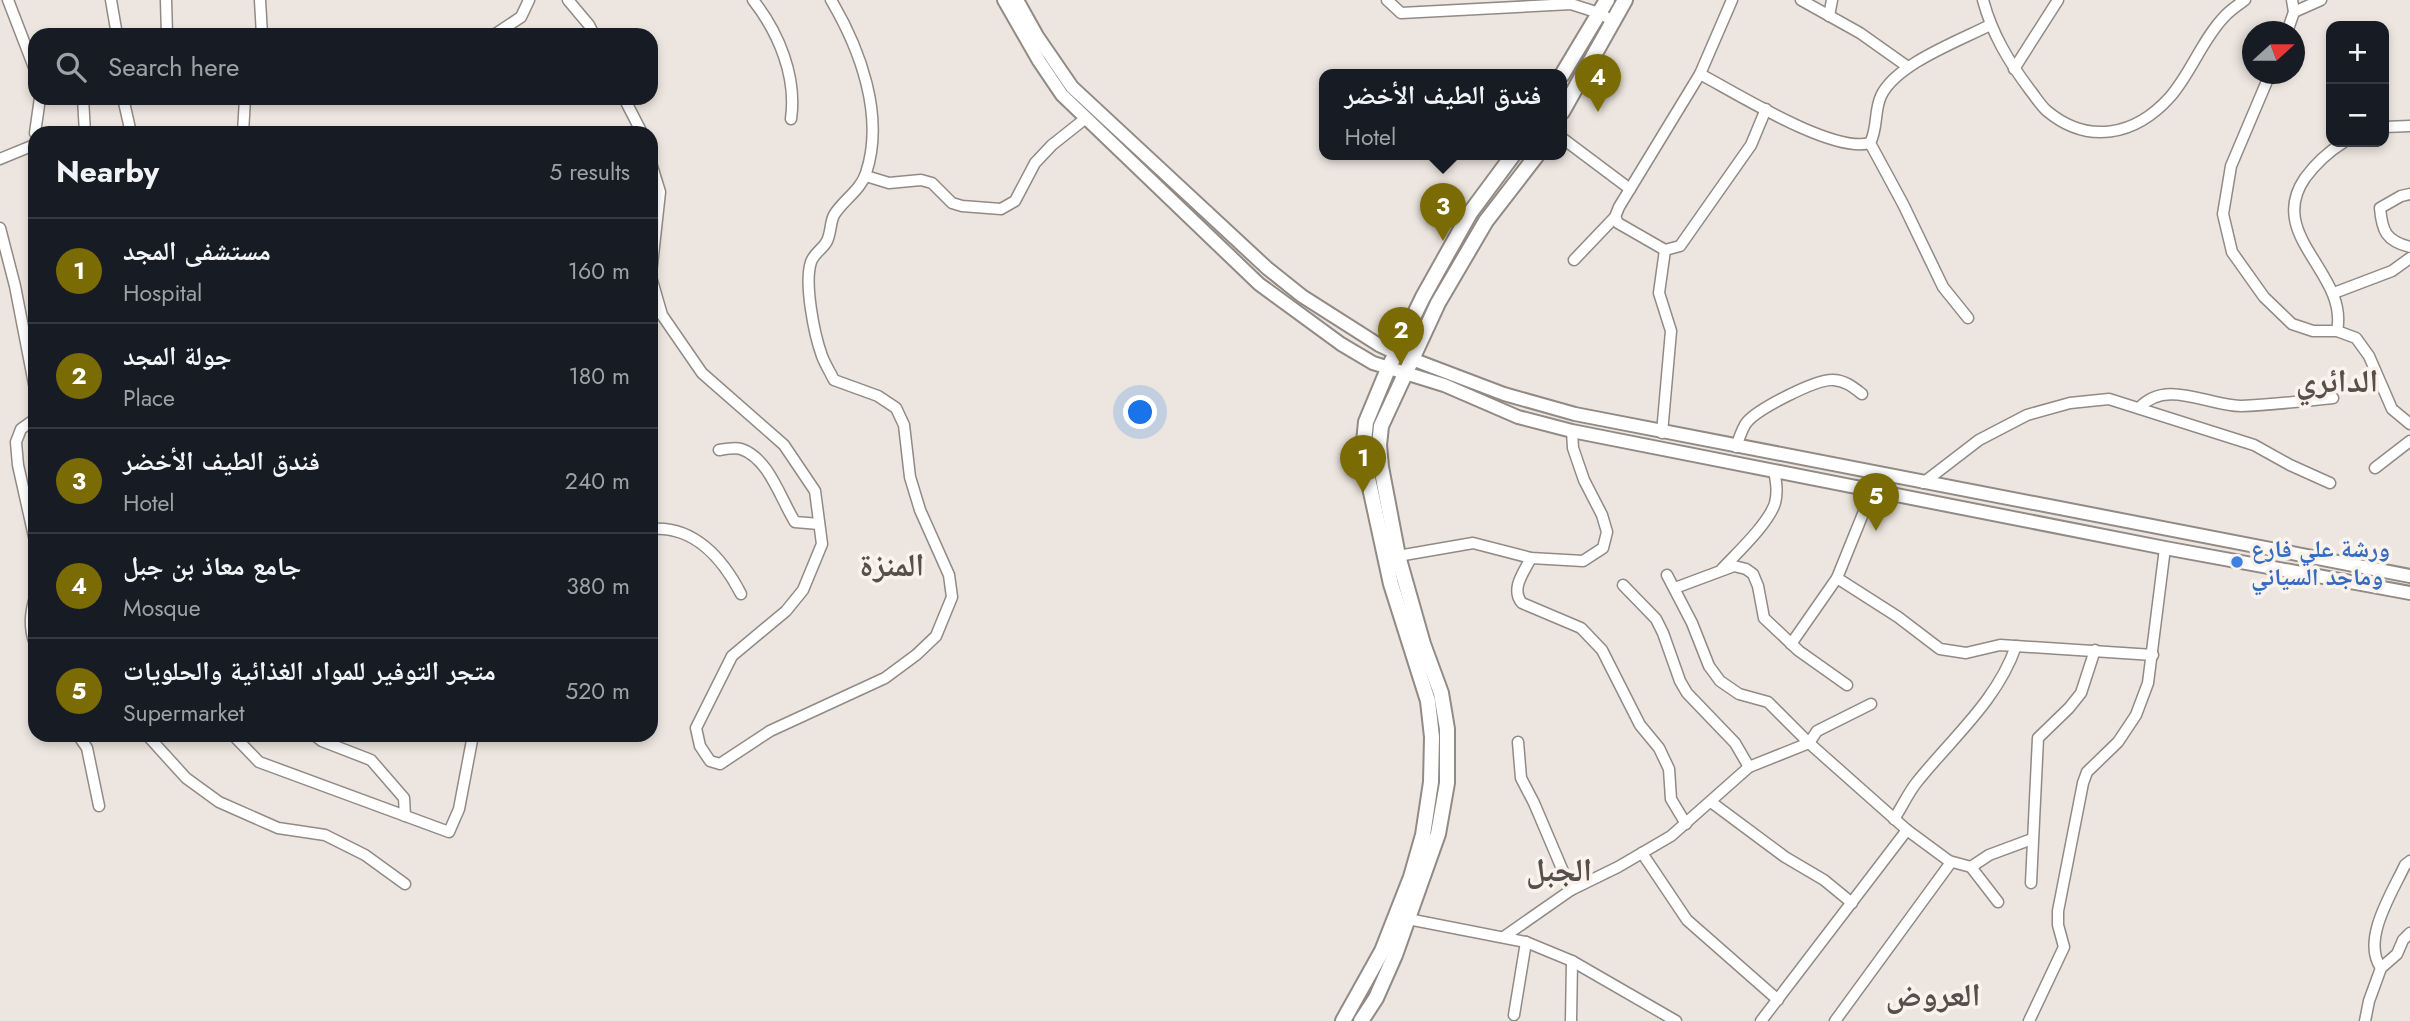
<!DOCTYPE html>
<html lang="en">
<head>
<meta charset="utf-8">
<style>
  body { margin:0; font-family:Jost,"Noto Naskh Arabic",sans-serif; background:#242831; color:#f1f3f6 }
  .controls { position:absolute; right:21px; top:21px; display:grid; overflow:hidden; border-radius:14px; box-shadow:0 4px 10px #0003 }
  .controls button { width:63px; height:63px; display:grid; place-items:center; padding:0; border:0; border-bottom:2px solid #363941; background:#171b24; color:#f1f3f6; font:35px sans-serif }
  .compass { position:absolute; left:2242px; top:21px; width:63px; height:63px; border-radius:50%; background:#171b24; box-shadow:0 4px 10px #0003; rotate:69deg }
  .you { position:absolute; left:1141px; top:413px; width:24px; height:24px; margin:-18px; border:5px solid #fff; border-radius:50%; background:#1a73e8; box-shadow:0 0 0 10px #1a73e833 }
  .badge { display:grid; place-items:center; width:46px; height:46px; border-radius:50%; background:#7b6b04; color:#fff; font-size:23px; font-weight:700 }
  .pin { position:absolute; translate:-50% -58px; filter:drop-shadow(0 2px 4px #0008) }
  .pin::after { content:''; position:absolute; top:37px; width:24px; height:21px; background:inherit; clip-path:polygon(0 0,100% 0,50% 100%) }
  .popup { position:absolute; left:1319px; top:69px; width:248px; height:91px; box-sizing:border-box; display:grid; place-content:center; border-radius:14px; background:#171b24; filter:drop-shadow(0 2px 5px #0005); font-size:23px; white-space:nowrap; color:#9ea1a6 }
  .popup b { font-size:26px; color:#f1f3f6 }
  .popup::after { content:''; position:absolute; left:50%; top:100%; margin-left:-14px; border:14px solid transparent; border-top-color:#171b24 }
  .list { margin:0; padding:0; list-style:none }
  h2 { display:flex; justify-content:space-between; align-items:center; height:91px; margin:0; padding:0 28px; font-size:30px }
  h2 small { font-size:23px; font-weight:400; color:#9ea1a6 }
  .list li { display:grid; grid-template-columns:46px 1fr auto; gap:21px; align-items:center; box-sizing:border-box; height:105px; padding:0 28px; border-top:2px solid #363941 }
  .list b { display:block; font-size:26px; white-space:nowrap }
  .list p { margin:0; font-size:23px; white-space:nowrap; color:#9ea1a6 }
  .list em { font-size:23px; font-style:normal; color:#9ea1a6 }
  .icon { flex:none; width:38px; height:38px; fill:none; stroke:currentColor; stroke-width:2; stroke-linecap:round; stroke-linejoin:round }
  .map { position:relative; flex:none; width:2410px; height:1021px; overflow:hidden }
  .search { position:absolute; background:#171b24; box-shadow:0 4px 10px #0003; left:28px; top:28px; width:630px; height:77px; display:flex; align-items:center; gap:18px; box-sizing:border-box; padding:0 24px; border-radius:21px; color:#9ea1a6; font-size:26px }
  .panel { position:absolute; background:#171b24; box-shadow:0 4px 10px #0003; left:28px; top:126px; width:630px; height:616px; border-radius:21px }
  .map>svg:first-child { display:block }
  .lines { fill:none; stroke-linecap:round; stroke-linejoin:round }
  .street-casing { stroke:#918a85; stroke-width:13 }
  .secondary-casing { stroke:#918a85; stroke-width:16 }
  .primary-casing { stroke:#918a85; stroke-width:18 }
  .street { stroke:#fff; stroke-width:10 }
  .secondary { stroke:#fff; stroke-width:12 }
  .primary { stroke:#fff; stroke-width:14 }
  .shop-dot { fill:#3f7fe0; stroke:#faf3ed; stroke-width:2.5 }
  .labels { text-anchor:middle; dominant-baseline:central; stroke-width:7; stroke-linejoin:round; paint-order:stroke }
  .shop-label { font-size:24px; font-weight:bold; fill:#366cbe; stroke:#faf3ed; text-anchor:start }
  .district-label { font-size:32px; font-weight:bold; fill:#56504b; stroke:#faf3ed }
</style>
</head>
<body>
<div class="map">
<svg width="2410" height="1021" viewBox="0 0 2410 1021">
  <rect width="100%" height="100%" fill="#ede6e0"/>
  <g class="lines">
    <!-- street casing -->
    <g class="street-casing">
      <g id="street">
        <path d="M 8,0 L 35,70"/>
        <path d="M 111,0 L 117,35"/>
        <path d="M 166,0 L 167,35"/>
        <path d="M 260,0 L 262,35"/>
        <path d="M 568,0 L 589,25 L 594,35"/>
        <path d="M 753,0 C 779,33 797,77 791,119"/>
        <path d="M 1387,0 L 1401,13 L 1571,4 L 1599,13 L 1613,21"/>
        <path d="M 1801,0 L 1860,33 L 1908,67"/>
        <path d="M 1983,0 C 1992,34 2009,62 2030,90 C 2035,96 2040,105 2047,111 C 2088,145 2135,136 2170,97 C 2191,73 2202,40 2224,17 C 2230,10 2238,5 2245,0"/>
        <path d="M 2294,12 L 2321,0"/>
        <path d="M 1829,16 L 1832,0"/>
        <path d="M 2287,32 L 2294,12 L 2292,0"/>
        <path d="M 494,35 L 521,17 L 529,0"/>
        <path d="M 2014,69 L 2058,0"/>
        <path d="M 1700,74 C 1736,93 1833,154 1870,143"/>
        <path d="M 2270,74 L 2231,166 L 2223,214 L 2232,252 L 2264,297 L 2292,324 L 2313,331 L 2337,331 L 2356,338 L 2369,356 L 2392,409 L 2410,424"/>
        <path d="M 83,98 L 85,133"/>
        <path d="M 123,98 L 131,133"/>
        <path d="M 624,98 L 642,133"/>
        <path d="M 2384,127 L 2410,126"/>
        <path d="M 35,133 L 40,98"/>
        <path d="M 243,133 L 245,98"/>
        <path d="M 1562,138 L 1630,189"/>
        <path d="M 1870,143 L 1903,204 L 1943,287 L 1968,318"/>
        <path d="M 1870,143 C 1878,128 1874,111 1881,96 C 1896,64 1959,41 1990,25"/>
        <path d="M 0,159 L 34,145"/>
        <path d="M 651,163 L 660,192 L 651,274"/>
        <path d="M 866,176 L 889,183 L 921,180 L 932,183 L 952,203 L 962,206 L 1001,209 L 1015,201 L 1035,163 L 1052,145 L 1086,118"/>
        <path d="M 2410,194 L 2401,196 L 2380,208 C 2382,231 2386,241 2410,247"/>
        <path d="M 1615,217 L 1618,223 L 1665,250 L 1680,246 L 1751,145 L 1766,109"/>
        <path d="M 0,228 L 15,286 L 35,389"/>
        <path d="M 1574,260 L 1615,217 L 1619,207 L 1700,74 L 1732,0"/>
        <path d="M 651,277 L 662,315 L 702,373 L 784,445 L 815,491 L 822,544 L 803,590 L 786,611 L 732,656 L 696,728 L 700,746 L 710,761 L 720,764 L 770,731 L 885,678 L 916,655 L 936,636 L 952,597 L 949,575 L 920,510 L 910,477 L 904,425 L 896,408 L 878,396 L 834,380 C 830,372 825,364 822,356 C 814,334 804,283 811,262 C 814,253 823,249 827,241 C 831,233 830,223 834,215 C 843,200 861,190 866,173 C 885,116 860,49 831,0"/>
        <path d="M 2334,293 L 2392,271 L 2410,258"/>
        <path d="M 2337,331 C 2349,273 2265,236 2305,178 C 2316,163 2328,152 2344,142"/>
        <path d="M 2139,408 C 2166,378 2208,406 2241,406 C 2272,405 2302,401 2333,398"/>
        <path d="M 35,419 L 21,429 L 16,442 L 18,465 L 35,541"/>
        <path d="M 1662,433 L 1671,331 L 1659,293 L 1665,250"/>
        <path d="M 1736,447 C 1739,439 1742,428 1747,422 C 1758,409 1817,378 1834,380 C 1846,381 1853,387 1862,394"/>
        <path d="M 719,450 C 725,449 735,447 741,449 C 769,458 781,500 795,522 L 819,524"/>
        <path d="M 2375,468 L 2410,441"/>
        <path d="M 1923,483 L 1979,440 L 2027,415 L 2070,403 L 2109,399 L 2254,445 L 2290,465 L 2330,483"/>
        <path d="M 651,529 C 694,525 723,559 741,594"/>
        <path d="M 1398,556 L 1473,543 L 1531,558 L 1583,561 L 1603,548 L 1607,532 L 1602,515 L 1584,480 L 1573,448 L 1572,431"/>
        <path d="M 1531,558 C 1524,572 1510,589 1522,603 L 1581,628 L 1602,650 L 1640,725 L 1659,748 L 1669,769 L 1671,799 L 1686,824"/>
        <path d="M 1722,569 C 1737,553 1769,523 1775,503 C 1778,492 1776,481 1774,470"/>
        <path d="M 1667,575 L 1692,623 L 1709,666 L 1720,681 L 1739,694 L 1768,702 L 1809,743 L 1907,830 L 1949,861 L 1971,867 L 1998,902"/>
        <path d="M 1837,578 L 1898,617 L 1940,649 L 1966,653 L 2000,645 L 2153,655"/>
        <path d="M 1623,585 L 1656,619 L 1663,633 L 1680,681 L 1687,693 L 1735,743 L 1749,767"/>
        <path d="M 1675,588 L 1734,566 L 1746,569 L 1753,574 L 1758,586 L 1764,618 L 1799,651 L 1847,685"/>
        <path d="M 35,597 C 30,614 29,628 35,644"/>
        <path d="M 1791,644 L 1837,578 L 1873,489"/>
        <path d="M 78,735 L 87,748 L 99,806"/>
        <path d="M 147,735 L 186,778 L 219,802 L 278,828 L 325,835 L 365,855 L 405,884"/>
        <path d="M 233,735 L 259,762 L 449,832 L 459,809 L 473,735"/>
        <path d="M 314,735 L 322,741 L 371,760 L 404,798 L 405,816"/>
        <path d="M 1518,742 L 1521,778 L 1534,803 L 1571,890"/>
        <path d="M 1711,802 L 1785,857 L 1824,880 L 1852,903"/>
        <path d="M 1894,819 C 1902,807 1908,793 1917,782 C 1952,738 1997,701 2016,646"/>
        <path d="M 1642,853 L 1687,920 L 1778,1000"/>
        <path d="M 1971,867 L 1989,855 L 2032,839"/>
        <path d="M 2031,883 L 2038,738 L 2069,708 L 2081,693 L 2095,650"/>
        <path d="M 1408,919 L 1526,942 L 1572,961 L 1676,1021"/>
        <path d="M 1505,936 L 1571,890 L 1618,867 L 1671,836 L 1749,767 L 1809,743 L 1817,731 L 1871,704"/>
        <path d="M 2381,968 C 2361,940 2392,893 2405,865 L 2410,861"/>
        <path d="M 1514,1015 L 1526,942"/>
        <path d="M 1571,1021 L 1572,961"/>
        <path d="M 1761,1021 L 1907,830"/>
        <path d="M 1835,1021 L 1949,865 L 1949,861"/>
        <path d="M 2029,1021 L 2064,947 L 2058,925 L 2058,911 L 2083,783 L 2087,772 L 2118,742 L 2136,715 L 2148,683 L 2165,548"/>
        <path d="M 2365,1021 L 2369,1001 L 2381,968 L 2397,954 L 2403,940 L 2410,933"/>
      </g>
    </g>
    <!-- secondary casing -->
    <g class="secondary-casing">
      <g id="secondary">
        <path d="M 1004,0 L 1039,61 L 1062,95 L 1259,284 L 1341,344 L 1373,363 L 1444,385 L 1518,417 L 1572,431 L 2165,548 L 2410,593"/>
        <path d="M 1017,0 L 1037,36 L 1072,87 L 1267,268 L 1302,296 L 1379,345 L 1396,353 L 1504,394 L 1575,414 L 2410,576"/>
      </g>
    </g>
    <!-- primary casing -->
    <g class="primary-casing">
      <g id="primary">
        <path d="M 1562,75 L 1607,0"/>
        <path d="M 1562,112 L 1625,0"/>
        <path d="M 1343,1021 L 1382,951 L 1411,877 L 1423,835 L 1431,782 L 1432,737 L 1428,701 L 1391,584 L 1366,469 L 1364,442 L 1366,422 L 1388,369 L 1423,297 L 1470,213 L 1513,155"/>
        <path d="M 1361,1021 L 1376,998 L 1395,955 L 1438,834 L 1447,783 L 1447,729 L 1441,693 L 1423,644 L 1398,556 L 1381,467 L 1379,445 L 1381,426 L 1438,303 L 1486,221 L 1537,155"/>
      </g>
    </g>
    <!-- street -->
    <use href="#street" class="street"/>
    <!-- secondary -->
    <use href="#secondary" class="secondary"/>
    <!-- primary -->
    <use href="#primary" class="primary"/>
  </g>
  <!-- markers -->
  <circle class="shop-dot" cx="2237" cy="562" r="7"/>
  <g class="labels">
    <!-- shop labels -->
    <g class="shop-label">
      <text x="2251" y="548">ورشة علي فارع<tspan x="2251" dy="28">وماجد السياني</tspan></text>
    </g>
    <!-- district labels -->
    <g class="district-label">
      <text x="2337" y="381">الدائري</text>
      <text x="892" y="565">المنزة</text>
      <text x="1559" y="870">الجبل</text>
      <text x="1933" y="995">العروض</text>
    </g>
  </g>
</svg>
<div class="controls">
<button>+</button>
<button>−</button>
</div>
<svg class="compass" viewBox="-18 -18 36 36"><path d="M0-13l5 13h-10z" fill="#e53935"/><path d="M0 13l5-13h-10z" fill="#9ea1a6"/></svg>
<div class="you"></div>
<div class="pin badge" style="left:1363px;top:493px">1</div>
<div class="pin badge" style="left:1401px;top:365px">2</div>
<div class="pin badge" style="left:1443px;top:241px">3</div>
<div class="popup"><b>فندق الطيف الأخضر</b>Hotel</div>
<div class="pin badge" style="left:1598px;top:112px">4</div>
<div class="pin badge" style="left:1876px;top:531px">5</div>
<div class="search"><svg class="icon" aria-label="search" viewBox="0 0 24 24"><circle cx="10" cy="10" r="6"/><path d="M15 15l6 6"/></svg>Search here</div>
<section class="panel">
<h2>Nearby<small>5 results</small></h2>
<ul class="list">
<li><span class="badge">1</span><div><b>مستشفى المجد</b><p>Hospital</p></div><em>160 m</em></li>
<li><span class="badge">2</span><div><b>جولة المجد</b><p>Place</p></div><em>180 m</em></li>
<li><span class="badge">3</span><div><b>فندق الطيف الأخضر</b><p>Hotel</p></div><em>240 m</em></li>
<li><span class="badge">4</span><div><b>جامع معاذ بن جبل</b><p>Mosque</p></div><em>380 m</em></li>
<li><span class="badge">5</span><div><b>متجر التوفير للمواد الغذائية والحلويات</b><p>Supermarket</p></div><em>520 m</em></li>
</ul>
</section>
</div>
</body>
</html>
